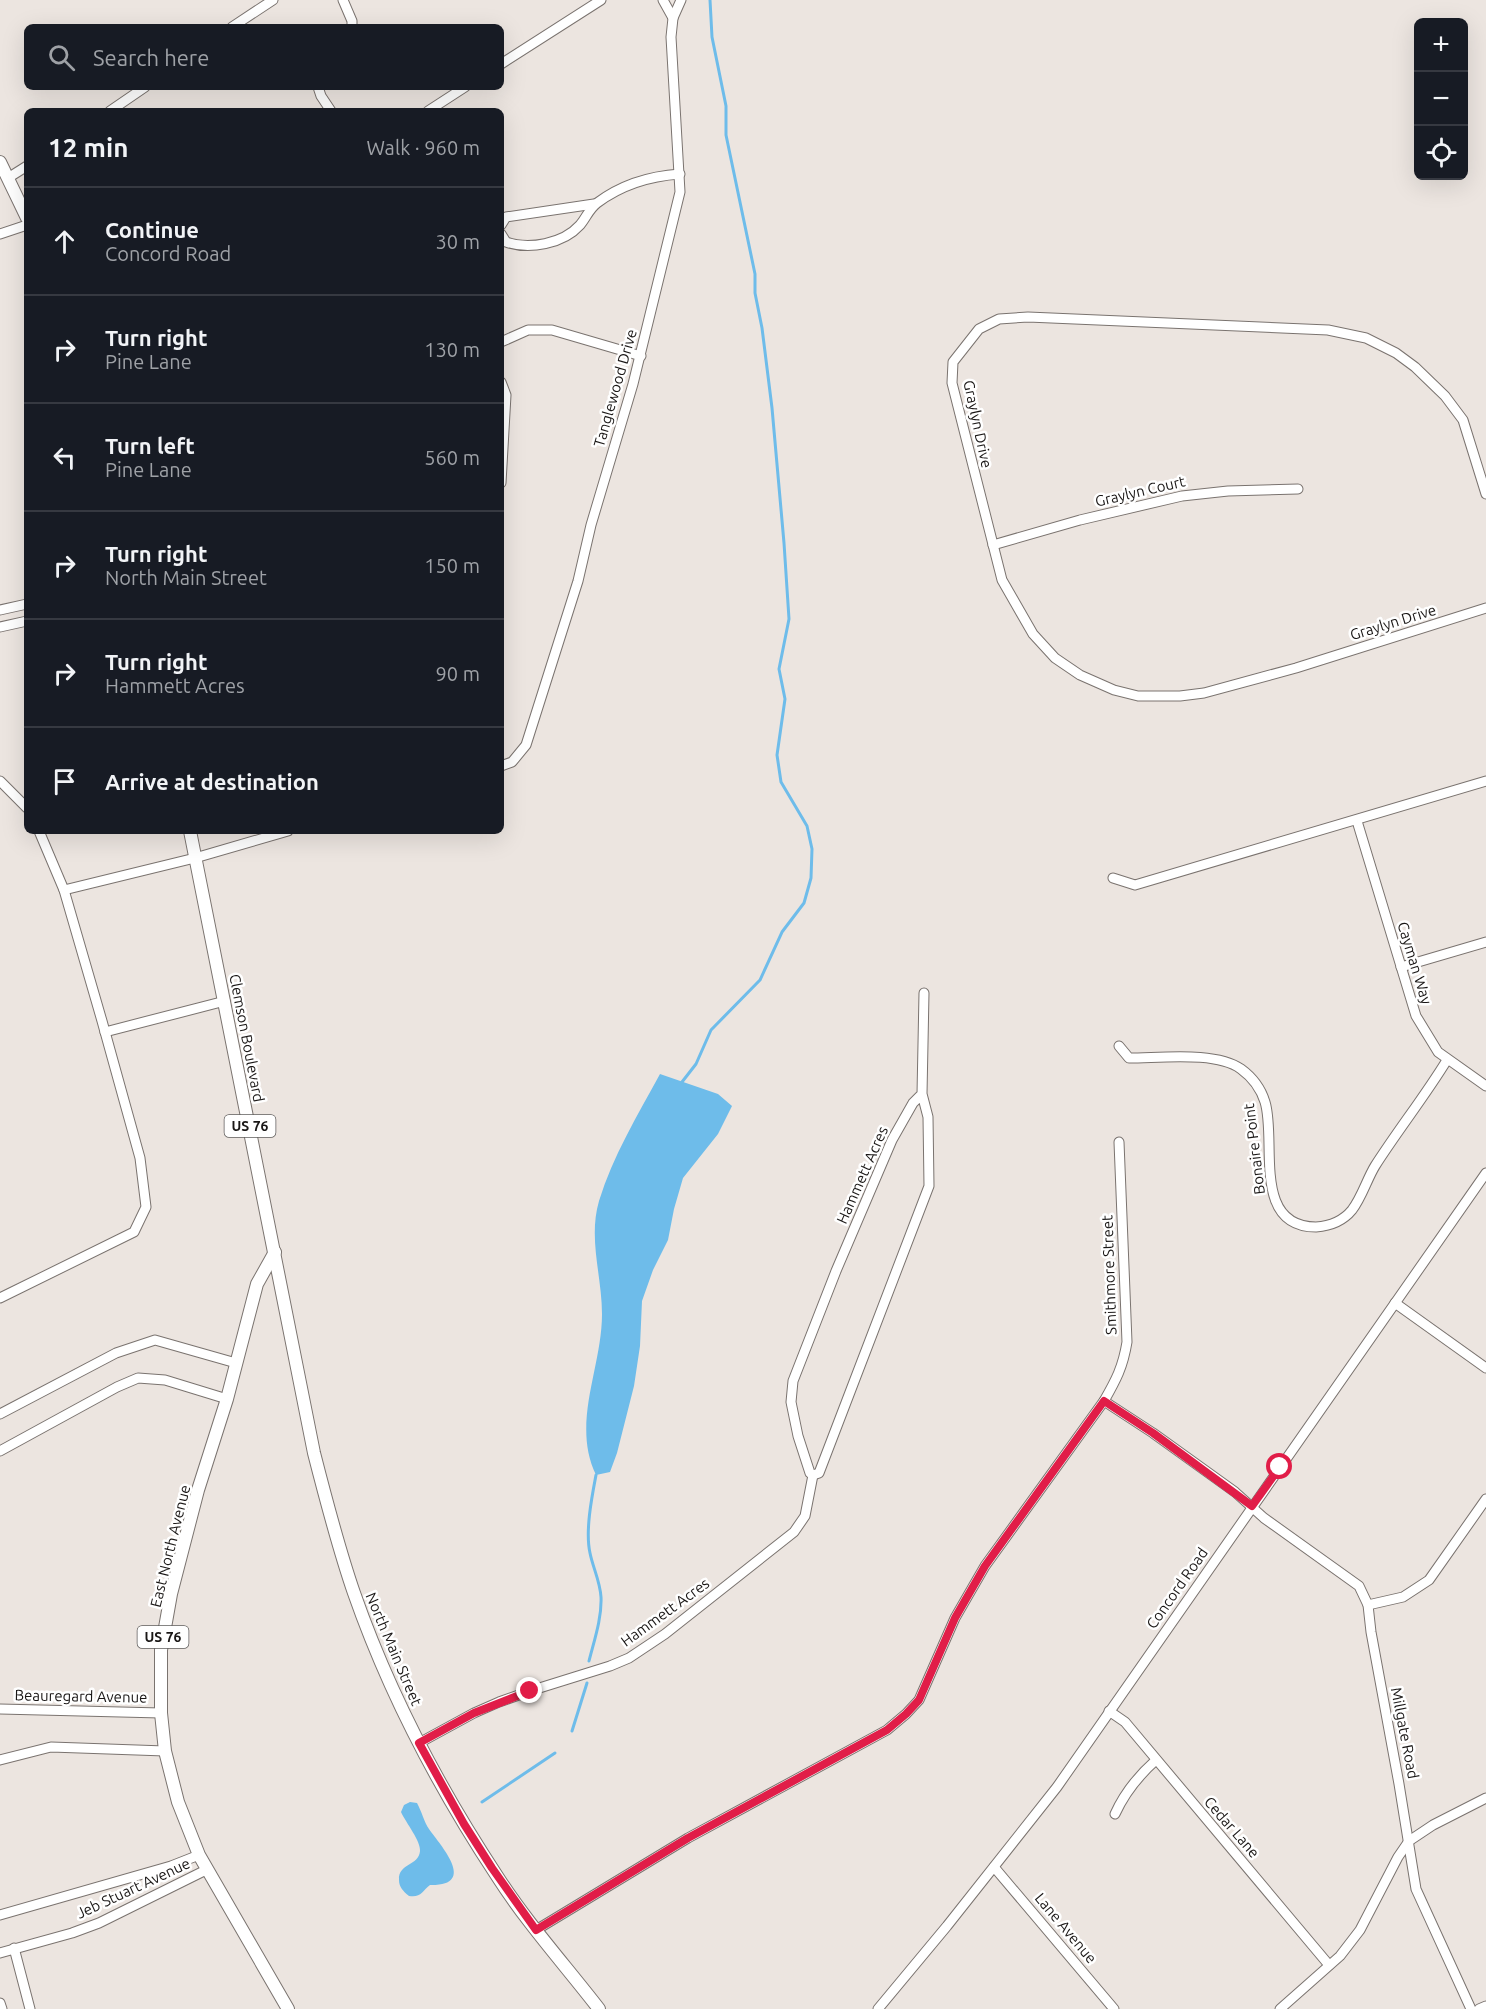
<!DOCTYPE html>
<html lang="en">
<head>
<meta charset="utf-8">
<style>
  body { margin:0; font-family:Ubuntu,sans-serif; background:#20242c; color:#f1f3f6 }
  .controls { position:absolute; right:18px; top:18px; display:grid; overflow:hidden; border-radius:9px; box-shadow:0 6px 24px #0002 }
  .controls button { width:54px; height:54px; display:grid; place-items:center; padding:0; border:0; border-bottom:2px solid #363941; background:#171b24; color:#f1f3f6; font:30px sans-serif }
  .stop { position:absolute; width:18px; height:18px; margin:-14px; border:4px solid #e11d48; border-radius:50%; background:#fff }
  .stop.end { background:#e11d48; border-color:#fff; box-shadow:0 2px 6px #0008 }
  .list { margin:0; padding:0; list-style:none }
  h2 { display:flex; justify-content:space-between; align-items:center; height:78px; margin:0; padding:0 24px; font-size:26px }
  h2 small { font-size:20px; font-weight:400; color:#9ea1a6 }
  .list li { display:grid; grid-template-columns:39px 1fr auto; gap:18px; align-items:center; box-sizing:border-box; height:108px; padding:0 24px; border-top:2px solid #363941 }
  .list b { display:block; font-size:22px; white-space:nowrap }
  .list p { margin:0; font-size:20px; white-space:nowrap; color:#9ea1a6 }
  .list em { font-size:20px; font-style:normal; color:#9ea1a6 }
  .icon { flex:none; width:33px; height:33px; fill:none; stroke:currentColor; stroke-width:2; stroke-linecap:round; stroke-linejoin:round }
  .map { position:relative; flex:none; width:1486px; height:2009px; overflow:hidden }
  .search { position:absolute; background:#171b24; box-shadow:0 6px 24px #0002; left:24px; top:24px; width:480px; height:66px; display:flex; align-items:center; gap:15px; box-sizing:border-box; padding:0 21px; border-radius:9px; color:#9ea1a6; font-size:22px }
  .panel { position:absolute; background:#171b24; box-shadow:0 6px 24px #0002; left:24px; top:108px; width:480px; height:726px; border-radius:9px }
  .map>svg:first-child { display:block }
  .water { fill:#6ebcea }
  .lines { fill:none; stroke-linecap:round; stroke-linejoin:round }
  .stream { stroke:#6ebcea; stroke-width:3 }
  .minor-casing { stroke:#7a736f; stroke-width:11 }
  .major-casing { stroke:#7a736f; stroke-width:14 }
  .minor { stroke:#fff; stroke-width:9 }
  .major { stroke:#fff; stroke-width:12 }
  .route { stroke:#e11d48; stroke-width:8 }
  .labels { text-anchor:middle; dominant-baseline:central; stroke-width:5; stroke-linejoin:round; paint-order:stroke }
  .shield { fill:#fff; stroke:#5f5d5c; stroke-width:1.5 }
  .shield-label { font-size:14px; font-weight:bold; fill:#1a1716 }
  .street-label { font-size:15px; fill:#1a1716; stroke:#fff }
</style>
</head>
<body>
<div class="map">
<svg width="1486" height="2009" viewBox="0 0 1486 2009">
  <rect width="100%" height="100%" fill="#ece5e0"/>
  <!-- water -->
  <g class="water">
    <path d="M 660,1074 L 718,1094 L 732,1106 L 718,1134 L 683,1178 L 674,1209 L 668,1240 L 653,1270 L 642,1301 L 640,1346 L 634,1386 L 617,1453 L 610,1472 L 596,1475 C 571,1423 602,1368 602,1314 C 602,1276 588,1239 599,1201 C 613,1156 637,1116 660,1074 Z"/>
    <path d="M 410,1802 L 417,1803 C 422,1812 424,1822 429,1829 C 441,1846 478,1886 430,1885 C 422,1891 421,1898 409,1896 C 403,1891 399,1887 399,1880 C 398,1863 419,1866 420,1851 C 421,1841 406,1823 401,1812 L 404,1805 Z"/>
  </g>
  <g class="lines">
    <!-- stream -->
    <g class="stream">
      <path d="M 682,1082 L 696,1064 L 711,1030 L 760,980 L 782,932 L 804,903 L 811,878 L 812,849 L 807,826 L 781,782 L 777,755 L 785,699 L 779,669 L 789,619 L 784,543 L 772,408 L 762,328 L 755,293 L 755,274 L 726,135 L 726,106 L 712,37 L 710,0"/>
      <path d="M 589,1661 C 594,1641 602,1618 601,1597 C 600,1581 593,1568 590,1553 C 585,1531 592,1496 596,1475"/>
      <path d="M 572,1731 L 587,1683"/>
      <path d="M 482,1802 L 555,1753"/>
    </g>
    <!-- minor casing -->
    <g class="minor-casing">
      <g id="minor">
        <path d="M 343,0 L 352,21 L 352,27"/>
        <path d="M 673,18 L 681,0"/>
        <path d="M 232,27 L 273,0"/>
        <path d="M 501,64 L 601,0"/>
        <path d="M 318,87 L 321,96 L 331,111"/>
        <path d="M 110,111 L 145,87"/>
        <path d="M 428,111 L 465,87"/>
        <path d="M 8,178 L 27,166"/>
        <path d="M 501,225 L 506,217 L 594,204"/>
        <path d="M 0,234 L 27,225"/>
        <path d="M 501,234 L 506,242 C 529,250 563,244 580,225 C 586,218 589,209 597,203 C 621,185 650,176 680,174"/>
        <path d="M 501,342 L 528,330 L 552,330 L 641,356"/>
        <path d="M 501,382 L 506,395 L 501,483"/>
        <path d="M 1486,494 L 1463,420 L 1445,396 L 1415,367 L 1396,353 L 1366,338 L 1328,330 L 1028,317 L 999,319 L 979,329 L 953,362 L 952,383 L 1002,580 L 1033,634 L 1055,658 L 1080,675 L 1114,690 L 1138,696 L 1180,696 L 1204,693 L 1296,668 L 1486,608"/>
        <path d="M 993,545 L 1080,520 L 1182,496 L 1228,491 L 1298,489"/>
        <path d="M 0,610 L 27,604"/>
        <path d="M 0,627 L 27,621"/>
        <path d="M 501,766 L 512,762 L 526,745 L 578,581 L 591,525 L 633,384 L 680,192 L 671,37 L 673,18 L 663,0"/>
        <path d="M 0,781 L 27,808"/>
        <path d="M 1357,821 L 1416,1016 L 1438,1052 L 1486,1086"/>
        <path d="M 1113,878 L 1135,885 L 1486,781"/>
        <path d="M 64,890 L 195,858 L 288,831"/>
        <path d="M 1401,967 L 1486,942"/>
        <path d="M 105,1032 L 225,1001"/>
        <path d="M 1119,1046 L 1129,1058 C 1161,1058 1216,1051 1241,1069 C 1252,1077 1261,1089 1265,1102 C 1277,1140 1251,1227 1316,1227 C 1330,1226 1343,1221 1352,1210 C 1362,1197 1367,1179 1375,1166 C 1398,1130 1425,1096 1447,1060"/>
        <path d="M 922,1094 L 913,1103 L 892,1140 L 836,1271 L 793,1381 L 791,1402 L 798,1436 L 810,1473 L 813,1475 L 819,1473 L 929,1186 L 928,1117 L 922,1094 L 924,993"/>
        <path d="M 0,1298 L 134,1232 L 146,1207 L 140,1158 L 102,1021 L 64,890 L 39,831"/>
        <path d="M 1395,1303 L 1486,1368"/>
        <path d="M 1104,1401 L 1153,1433 L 1235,1492 L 1264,1518 L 1359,1586 L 1368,1605 L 1371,1632 L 1399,1784 L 1416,1889 L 1471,2009"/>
        <path d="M 0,1414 L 116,1353 L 155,1340 L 236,1363"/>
        <path d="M 0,1451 L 117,1387 L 138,1378 L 165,1380 L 227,1399"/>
        <path d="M 1368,1605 L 1403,1597 L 1429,1580 L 1486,1499"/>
        <path d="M 0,1709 L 161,1713"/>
        <path d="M 1109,1711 L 1125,1722 L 1329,1965"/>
        <path d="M 419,1743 L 474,1713 L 499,1702 L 533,1690 L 610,1666 L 629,1658 L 665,1634 L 794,1532 L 805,1516 L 813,1475"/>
        <path d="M 0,1760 L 51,1747 L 165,1751"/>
        <path d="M 1115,1814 C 1125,1792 1138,1776 1156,1760"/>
        <path d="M 994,1867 L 1114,2009"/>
        <path d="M 0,1915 L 171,1866 L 199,1855"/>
        <path d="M 536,1930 L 688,1838 L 887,1730 L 906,1714 L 919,1700 L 955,1618 L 985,1566 L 1104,1401 C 1116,1380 1123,1367 1127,1342 L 1119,1142"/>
        <path d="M 14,1948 L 30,2009"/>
        <path d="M 0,1953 L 72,1933 L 99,1923 L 208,1869"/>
        <path d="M 0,2003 L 2,2009"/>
        <path d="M 878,2009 L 947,1926 L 1057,1787 L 1486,1173"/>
        <path d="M 1280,2009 L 1340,1956 L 1360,1930 L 1398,1857 L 1409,1841 L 1433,1825 L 1486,1798"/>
        <path d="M 1479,2009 L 1486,2006"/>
      </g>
    </g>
    <!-- major casing -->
    <g class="major-casing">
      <g id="major">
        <path d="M 0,162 L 27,218"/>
        <path d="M 190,831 L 314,1453 C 326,1500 338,1547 354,1593 C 389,1693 439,1788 497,1876 C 527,1923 565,1965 599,2009"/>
        <path d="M 275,1252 L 257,1284 L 227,1399 L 198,1490 L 171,1594 L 161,1650 L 161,1713 L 165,1751 L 178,1802 L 199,1855 L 288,2009"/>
      </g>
    </g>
    <!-- minor -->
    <use href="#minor" class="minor"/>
    <!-- major -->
    <use href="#major" class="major"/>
  </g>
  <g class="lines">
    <!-- route -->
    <path class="route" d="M 530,1691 L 474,1713 L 419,1743 L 464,1824 L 492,1868 L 536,1930 L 688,1838 L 887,1730 L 906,1714 L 919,1700 L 955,1618 L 985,1566 L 1104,1401 L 1153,1433 L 1252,1506 L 1280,1467"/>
  </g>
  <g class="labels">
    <!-- shield labels -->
    <g class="shield">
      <rect x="224.5" y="1115" width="51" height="22" rx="4.5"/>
      <rect x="137.5" y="1626" width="51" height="22" rx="4.5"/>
    </g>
    <g class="shield-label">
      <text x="250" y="1126">US 76</text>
      <text x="163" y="1637">US 76</text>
    </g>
    <!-- street labels -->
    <g class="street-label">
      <text transform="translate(615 388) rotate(-74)">Tanglewood Drive</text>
      <text transform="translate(978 424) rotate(78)">Graylyn Drive</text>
      <text transform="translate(1140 491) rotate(-13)">Graylyn Court</text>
      <text transform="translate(1393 622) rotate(-17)">Graylyn Drive</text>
      <text transform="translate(1415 963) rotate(73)">Cayman Way</text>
      <text transform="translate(247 1038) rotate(79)">Clemson Boulevard</text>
      <text transform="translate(1254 1149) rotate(-97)">Bonaire Point</text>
      <text transform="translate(862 1175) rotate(-66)">Hammett Acres</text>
      <text transform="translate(1109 1275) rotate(-92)">Smithmore Street</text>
      <text transform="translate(170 1546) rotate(-76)">East North Avenue</text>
      <text transform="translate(1177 1588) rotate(-55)">Concord Road</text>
      <text transform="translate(665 1612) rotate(-36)">Hammett Acres</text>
      <text transform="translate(394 1649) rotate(67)">North Main Street</text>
      <text transform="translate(81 1696) rotate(1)">Beauregard Avenue</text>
      <text transform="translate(1405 1733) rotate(79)">Millgate Road</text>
      <text transform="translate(1232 1827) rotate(49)">Cedar Lane</text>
      <text transform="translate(133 1888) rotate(-25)">Jeb Stuart Avenue</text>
      <text transform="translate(1066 1928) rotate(50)">Lane Avenue</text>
    </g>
  </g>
</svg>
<div class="controls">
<button>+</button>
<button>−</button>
<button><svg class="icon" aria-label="locate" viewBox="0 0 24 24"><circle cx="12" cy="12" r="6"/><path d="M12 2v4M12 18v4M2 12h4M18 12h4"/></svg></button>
</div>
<div class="stop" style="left:1280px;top:1467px"></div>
<div class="stop end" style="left:530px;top:1691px"></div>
<div class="search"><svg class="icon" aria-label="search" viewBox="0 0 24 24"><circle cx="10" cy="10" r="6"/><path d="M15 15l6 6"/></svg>Search here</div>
<section class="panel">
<h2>12 min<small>Walk · 960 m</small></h2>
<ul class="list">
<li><svg class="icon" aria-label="ahead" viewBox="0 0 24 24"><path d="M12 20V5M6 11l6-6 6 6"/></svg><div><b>Continue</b><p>Concord Road</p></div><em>30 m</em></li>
<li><svg class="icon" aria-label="right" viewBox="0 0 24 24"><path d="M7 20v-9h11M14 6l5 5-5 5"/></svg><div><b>Turn right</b><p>Pine Lane</p></div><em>130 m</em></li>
<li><svg class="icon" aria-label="left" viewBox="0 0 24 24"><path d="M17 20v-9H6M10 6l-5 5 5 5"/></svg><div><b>Turn left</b><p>Pine Lane</p></div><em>560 m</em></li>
<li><svg class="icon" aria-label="right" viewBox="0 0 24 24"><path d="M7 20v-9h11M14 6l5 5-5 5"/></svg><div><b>Turn right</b><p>North Main Street</p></div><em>150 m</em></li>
<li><svg class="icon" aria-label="right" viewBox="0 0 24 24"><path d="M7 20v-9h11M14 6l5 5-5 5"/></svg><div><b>Turn right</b><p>Hammett Acres</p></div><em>90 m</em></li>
<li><svg class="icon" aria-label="arrive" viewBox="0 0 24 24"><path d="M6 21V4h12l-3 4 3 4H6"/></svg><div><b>Arrive at destination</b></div></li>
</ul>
</section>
</div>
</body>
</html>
